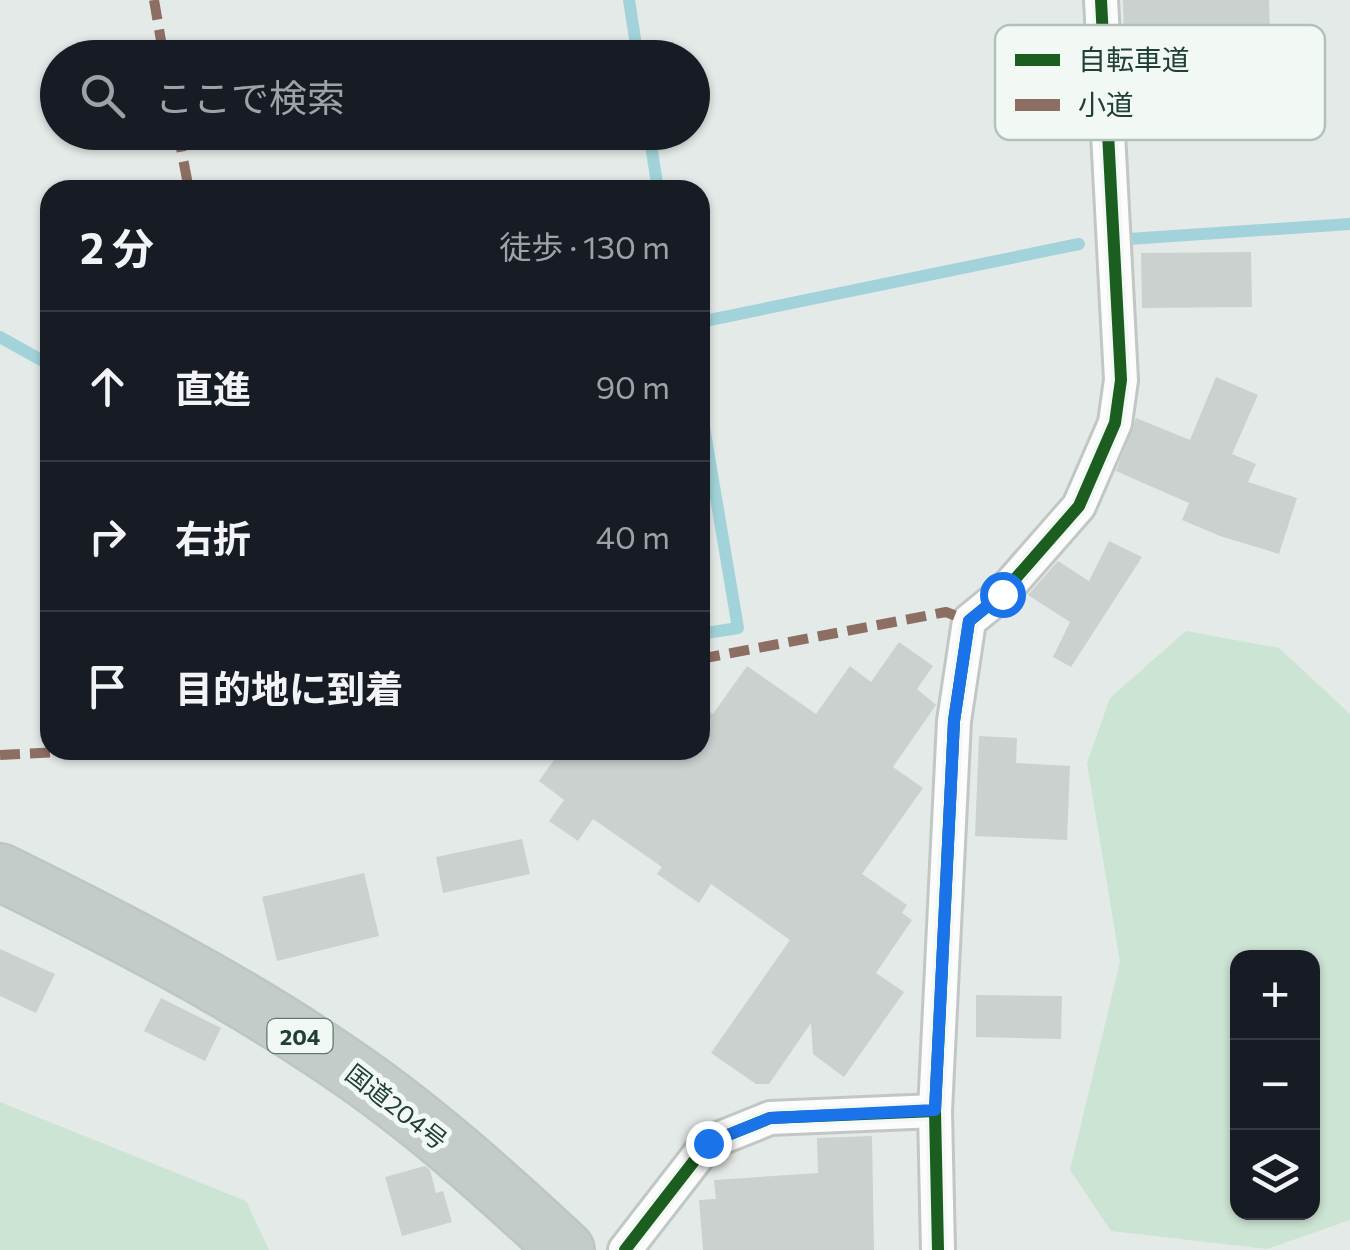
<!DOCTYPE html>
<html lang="ja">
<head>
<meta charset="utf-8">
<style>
  body { margin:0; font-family:Commissioner,"Noto Sans JP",sans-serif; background:#20242c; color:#f1f3f6 }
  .controls { position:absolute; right:30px; bottom:30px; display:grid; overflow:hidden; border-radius:20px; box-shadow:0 2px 8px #0004 }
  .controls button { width:90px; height:90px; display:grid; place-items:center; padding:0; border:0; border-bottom:2px solid #363941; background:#171b24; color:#f1f3f6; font:50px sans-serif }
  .stop { position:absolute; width:30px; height:30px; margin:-22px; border:8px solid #1a73e8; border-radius:50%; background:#fff }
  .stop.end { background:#1a73e8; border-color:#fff; box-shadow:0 2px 10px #0008 }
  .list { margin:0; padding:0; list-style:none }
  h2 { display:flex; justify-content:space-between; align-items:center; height:130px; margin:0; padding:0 40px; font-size:42px }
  h2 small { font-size:32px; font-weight:400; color:#9ea1a6 }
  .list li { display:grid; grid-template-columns:65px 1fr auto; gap:30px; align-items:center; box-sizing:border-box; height:150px; padding:0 40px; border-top:2px solid #363941 }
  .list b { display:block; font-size:38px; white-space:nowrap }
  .list em { font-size:32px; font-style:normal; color:#9ea1a6 }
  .icon { flex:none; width:55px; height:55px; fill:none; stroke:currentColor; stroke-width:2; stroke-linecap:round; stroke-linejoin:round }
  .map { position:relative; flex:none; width:1350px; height:1250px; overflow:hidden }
  .search { position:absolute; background:#171b24; box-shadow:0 2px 8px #0004; left:40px; top:40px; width:670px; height:110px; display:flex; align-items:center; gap:25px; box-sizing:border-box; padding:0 35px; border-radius:55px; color:#9ea1a6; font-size:38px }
  .panel { position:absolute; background:#171b24; box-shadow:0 2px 8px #0004; left:40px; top:180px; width:670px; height:580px; border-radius:30px }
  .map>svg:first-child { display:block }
  .green { fill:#cce4d3; fill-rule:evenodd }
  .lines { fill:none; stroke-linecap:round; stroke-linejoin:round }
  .stream { stroke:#a2d3da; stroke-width:12 }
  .building { fill:#cbd1ce }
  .minor-casing { stroke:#c1c7c4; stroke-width:38 }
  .trunk-casing { stroke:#bcc6c3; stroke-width:60 }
  .minor { stroke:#fbfcfb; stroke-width:32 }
  .trunk { stroke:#c4ccca; stroke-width:55 }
  .quiet { stroke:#8d6e63; stroke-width:10; stroke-dasharray:20 10; stroke-linecap:butt }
  .cycleway-casing { stroke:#f2f9f5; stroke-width:19 }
  .cycleway { stroke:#1b5e20; stroke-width:12 }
  .route { stroke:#1a73e8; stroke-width:12 }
  .labels { text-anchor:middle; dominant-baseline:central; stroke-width:10; stroke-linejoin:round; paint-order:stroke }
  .shield { fill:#f2f9f5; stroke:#5f776f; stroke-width:2.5 }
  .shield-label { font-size:22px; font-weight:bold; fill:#203f36 }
  .street-label { font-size:25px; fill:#203f36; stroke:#f2f9f5 }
  .key { fill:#f2f9f5; stroke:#b3c1bc; stroke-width:2.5 }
  .key-label { font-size:28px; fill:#203f36 }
</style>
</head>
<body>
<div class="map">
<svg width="1350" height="1250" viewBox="0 0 1350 1250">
  <rect width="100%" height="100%" fill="#e4eae7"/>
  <!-- green -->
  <g class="green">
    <path d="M 1186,631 L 1279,648 L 1350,714 L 1350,1220 L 1267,1249 L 1111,1231 L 1070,1170 L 1120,962 L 1087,763 L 1110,698 ZM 1238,958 L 1312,958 L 1312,1212 L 1238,1212 Z"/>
    <path d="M 0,1102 L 246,1201 L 269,1250 L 0,1250 Z"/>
  </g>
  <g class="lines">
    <!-- stream -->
    <g class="stream">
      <path d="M 629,0 L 638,58"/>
      <path d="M 649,132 L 658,190"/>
      <path d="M 1129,239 L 1350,224"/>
      <path d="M 700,322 L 1079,244"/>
      <path d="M 0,337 L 50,365"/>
      <path d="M 700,403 L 738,628 L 700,634"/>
    </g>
  </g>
  <!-- building -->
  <g class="building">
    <path d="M 1123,0 L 1269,0 L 1270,36 L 1124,39 Z"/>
    <path d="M 1251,252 L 1252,307 L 1142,308 L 1141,253 Z"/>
    <path d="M 1216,377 L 1258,395 L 1232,454 L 1256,464 L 1248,482 L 1297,498 L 1279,554 L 1220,536 L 1182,520 L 1189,503 L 1116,471 L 1136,418 L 1190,440 Z"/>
    <path d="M 1109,541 L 1142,557 L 1071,667 L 1053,657 L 1070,622 L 1028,595 L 1058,561 L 1089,581 Z"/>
    <path d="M 899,642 L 933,666 L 917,689 L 936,705 L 893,767 L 923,788 L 862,874 L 907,905 L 902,913 L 912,920 L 876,973 L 904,992 L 844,1077 L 813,1054 L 811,1023 L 769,1084 L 756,1084 L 711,1053 L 790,940 L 711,884 L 699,903 L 657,874 L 662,867 L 593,819 L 578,841 L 549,821 L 564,800 L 539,781 L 561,750 L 700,750 L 700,705 L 713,714 L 747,666 L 816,714 L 850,666 L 871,682 Z"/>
    <path d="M 979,736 L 1017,738 L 1016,763 L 1070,766 L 1067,840 L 975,836 Z"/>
    <path d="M 522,839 L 530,874 L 443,893 L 436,857 Z"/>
    <path d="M 364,873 L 379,936 L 277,961 L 262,897 Z"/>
    <path d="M 0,949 L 55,974 L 36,1013 L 0,996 Z"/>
    <path d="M 976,995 L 1062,996 L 1061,1039 L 976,1037 Z"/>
    <path d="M 161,998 L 221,1028 L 205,1061 L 144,1031 Z"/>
    <path d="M 872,1136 L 874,1250 L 703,1250 L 699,1200 L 716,1199 L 714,1180 L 818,1173 L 817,1138 Z"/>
    <path d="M 425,1166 L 430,1170 L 436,1193 L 443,1191 L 452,1222 L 402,1236 L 385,1177 Z"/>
  </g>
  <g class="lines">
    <!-- minor casing -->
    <g class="minor-casing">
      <g id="minor">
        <path d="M 625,1250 L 708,1143 L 770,1118 L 935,1111"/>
        <path d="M 938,1250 L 935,1111 L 954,721 L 969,621 L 1002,594 L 1079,506 L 1115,423 L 1121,380 L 1101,0"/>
      </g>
    </g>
    <!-- trunk casing -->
    <g class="trunk-casing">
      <path id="trunk" d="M 0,872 C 116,929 231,988 338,1061 C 420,1116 494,1183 566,1250"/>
    </g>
    <!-- minor -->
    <use href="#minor" class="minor"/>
    <!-- trunk -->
    <use href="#trunk" class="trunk"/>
    <!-- quiet -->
    <g class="quiet">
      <path d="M 154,0 L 164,58"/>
      <path d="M 178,132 L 189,190"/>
      <path d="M 700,659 L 946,612 L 969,621"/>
      <path d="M 0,755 L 99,750"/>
    </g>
    <!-- cycleway casing -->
    <g class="cycleway-casing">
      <g id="cycleway">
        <path d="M 625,1250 L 708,1143 L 770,1118 L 935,1111"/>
        <path d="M 938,1250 L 935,1111 L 954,721 L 969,621 L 1002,594 L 1079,506 L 1115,423 L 1121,380 L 1101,0"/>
      </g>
    </g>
    <!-- cycleway -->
    <use href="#cycleway" class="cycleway"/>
  </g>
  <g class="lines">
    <!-- route -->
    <path class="route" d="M 708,1143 L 770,1118 L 935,1110 L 954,721 L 969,621 L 1002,594"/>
  </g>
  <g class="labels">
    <!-- shield labels -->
    <rect class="shield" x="267.5" y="1019" width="65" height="34" rx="8"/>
    <g class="shield-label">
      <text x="300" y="1036">204</text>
    </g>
    <!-- street labels -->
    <g class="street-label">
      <text transform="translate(397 1106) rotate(38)">国道204号</text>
    </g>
  </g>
  <!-- legend -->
  <rect x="995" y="25" width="330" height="115" rx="15" class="key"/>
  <rect x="1015" y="54" width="45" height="12" fill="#1b5e20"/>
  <rect x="1015" y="99" width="45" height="12" fill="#8d6e63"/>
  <g class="key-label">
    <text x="1078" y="70">自転車道</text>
    <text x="1078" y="115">小道</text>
  </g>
</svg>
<div class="controls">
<button>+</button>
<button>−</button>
<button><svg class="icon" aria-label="layers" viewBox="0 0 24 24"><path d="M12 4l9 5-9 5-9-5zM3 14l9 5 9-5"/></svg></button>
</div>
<div class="stop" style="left:1002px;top:594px"></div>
<div class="stop end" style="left:708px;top:1143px"></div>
<div class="search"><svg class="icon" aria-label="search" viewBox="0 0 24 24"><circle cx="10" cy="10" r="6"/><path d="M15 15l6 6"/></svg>ここで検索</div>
<section class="panel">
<h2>2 分<small>徒歩 · 130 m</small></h2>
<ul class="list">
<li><svg class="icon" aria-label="ahead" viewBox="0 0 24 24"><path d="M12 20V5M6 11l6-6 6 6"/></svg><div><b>直進</b></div><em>90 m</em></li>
<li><svg class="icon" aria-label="right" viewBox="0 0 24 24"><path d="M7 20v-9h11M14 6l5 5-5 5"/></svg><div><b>右折</b></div><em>40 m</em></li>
<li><svg class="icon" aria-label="arrive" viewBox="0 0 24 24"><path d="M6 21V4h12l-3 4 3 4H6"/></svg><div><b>目的地に到着</b></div></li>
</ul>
</section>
</div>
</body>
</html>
